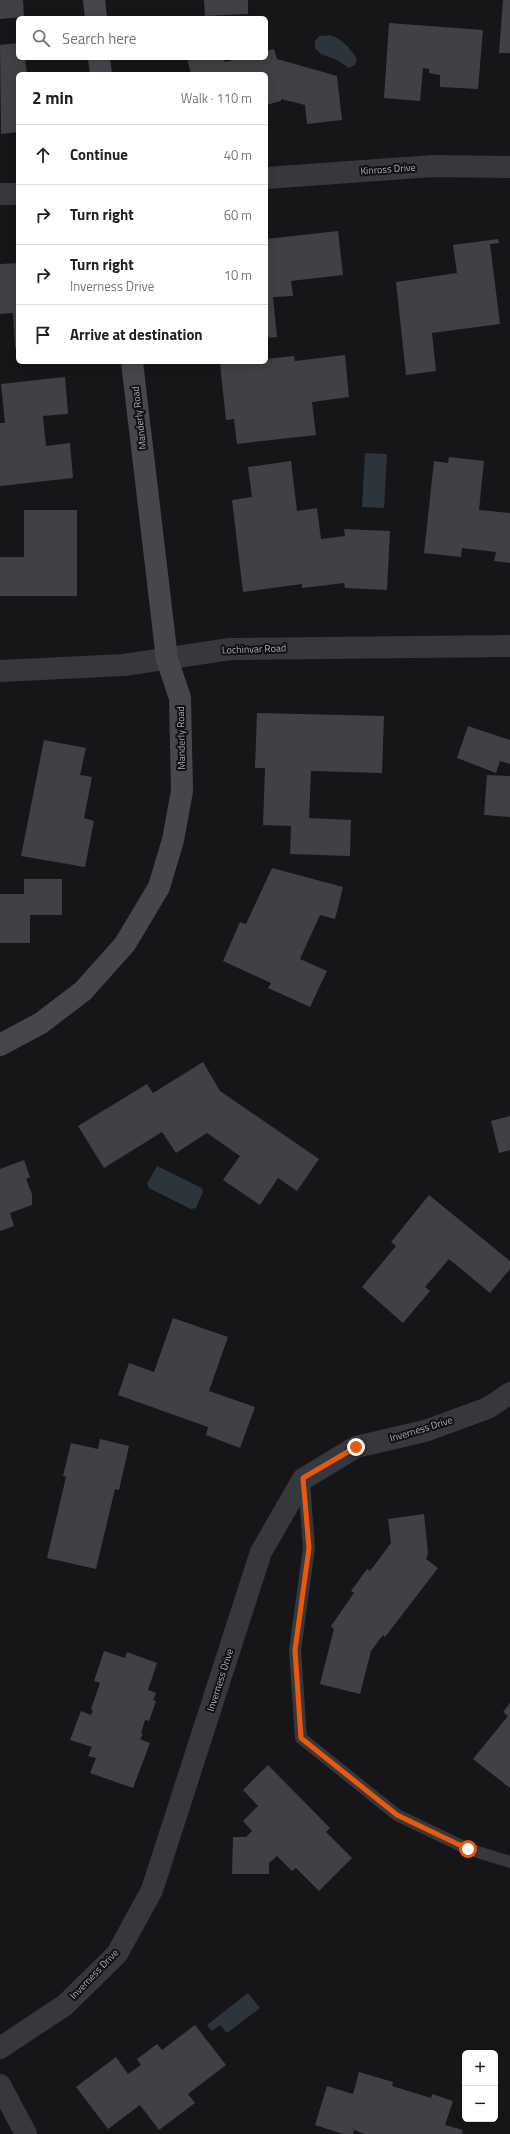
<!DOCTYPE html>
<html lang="en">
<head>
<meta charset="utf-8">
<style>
  body { margin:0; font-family:"Titillium Web",sans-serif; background:#f6f6f6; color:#202124 }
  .controls { position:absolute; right:12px; bottom:12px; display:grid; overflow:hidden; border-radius:6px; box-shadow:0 2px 10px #0003 }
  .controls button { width:36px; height:36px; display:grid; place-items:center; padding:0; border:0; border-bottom:1px solid #e0e0e0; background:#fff; color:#202124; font:20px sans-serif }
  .stop { position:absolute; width:12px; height:12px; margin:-9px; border:3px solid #ea580c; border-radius:50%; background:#fff }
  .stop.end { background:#ea580c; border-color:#fff; box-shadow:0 1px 4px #0008 }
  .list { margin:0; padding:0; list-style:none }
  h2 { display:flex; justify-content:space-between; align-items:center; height:52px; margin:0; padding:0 16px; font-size:17px }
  h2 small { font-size:13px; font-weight:400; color:#757577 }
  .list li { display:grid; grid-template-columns:26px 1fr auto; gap:12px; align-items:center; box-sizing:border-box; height:60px; padding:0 16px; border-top:1px solid #e0e0e0 }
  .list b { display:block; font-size:15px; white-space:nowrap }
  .list p { margin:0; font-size:13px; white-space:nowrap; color:#757577 }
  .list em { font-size:13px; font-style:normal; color:#757577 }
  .icon { flex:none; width:22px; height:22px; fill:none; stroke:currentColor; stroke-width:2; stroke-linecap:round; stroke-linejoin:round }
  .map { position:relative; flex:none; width:510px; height:2134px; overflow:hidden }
  .search { position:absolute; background:#fff; box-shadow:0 2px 10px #0003; left:16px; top:16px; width:252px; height:44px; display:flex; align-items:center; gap:10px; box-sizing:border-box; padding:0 14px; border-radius:6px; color:#757577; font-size:15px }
  .panel { position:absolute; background:#fff; box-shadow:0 2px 10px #0003; left:16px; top:72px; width:252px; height:292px; border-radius:6px }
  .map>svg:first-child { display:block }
  .water { fill:#2c353c }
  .building { fill:#404145 }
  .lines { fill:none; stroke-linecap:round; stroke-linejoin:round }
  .lane { stroke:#37383d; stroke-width:12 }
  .street { stroke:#37383d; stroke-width:22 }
  .secondary { stroke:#45474d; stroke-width:22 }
  .route { stroke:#ea580c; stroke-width:5 }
  .labels { text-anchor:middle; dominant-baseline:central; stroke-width:4; stroke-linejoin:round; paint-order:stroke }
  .street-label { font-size:10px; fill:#a8adb8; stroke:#111113 }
</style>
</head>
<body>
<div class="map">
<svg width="510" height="2134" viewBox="0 0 510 2134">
  <rect width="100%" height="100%" fill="#161618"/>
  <!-- water -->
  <g class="water">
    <path d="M 319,36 C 323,36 328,35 332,36 C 341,38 354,52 357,60 L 355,65 L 349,68 L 337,60 L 321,54 L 315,48 L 315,41 Z"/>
    <path d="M 365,453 L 387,454 L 384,508 L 362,507 Z"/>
    <path d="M 157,1166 L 202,1188 L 203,1192 L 196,1208 L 191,1209 L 149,1188 L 147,1184 Z"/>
    <path d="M 248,1993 L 260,2008 L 227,2033 L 220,2025 L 212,2031 L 207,2025 Z"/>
  </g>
  <!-- building -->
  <g class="building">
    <path d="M 0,0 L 23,0 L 24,17 L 0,19 Z"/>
    <path d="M 204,0 L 248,0 L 248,14 L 205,16 Z"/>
    <path d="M 503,0 L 510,0 L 510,53 L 499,53 Z"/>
    <path d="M 389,23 L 483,30 L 478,89 L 440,87 L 440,75 L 429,73 L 429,69 L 423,68 L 420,101 L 384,98 Z"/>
    <path d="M 18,43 L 18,58 L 25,58 L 27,74 L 18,74 L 18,132 L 1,134 L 0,45 Z"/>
    <path d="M 274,49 L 277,59 L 337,76 L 342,120 L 307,124 L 305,105 L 281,99 L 281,101 L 266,105 L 266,74 L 191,74 L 187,58 L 224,58 L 225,62 L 241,58 L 266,58 L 266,51 Z"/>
    <path d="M 338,231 L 343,275 L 291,281 L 293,296 L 273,297 L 277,337 L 266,338 L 266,239 Z"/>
    <path d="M 498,239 L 499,243 L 490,244 L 500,324 L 432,333 L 436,371 L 406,375 L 396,282 L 457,273 L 453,245 Z"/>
    <path d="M 18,263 L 18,348 L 15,348 L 13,313 L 0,314 L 0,264 Z"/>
    <path d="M 345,355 L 349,397 L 312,402 L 316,435 L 237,444 L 234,419 L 226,420 L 220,364 L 266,362 L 266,359 L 294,356 L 295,361 Z"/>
    <path d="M 65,377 L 68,414 L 43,416 L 46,446 L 70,443 L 73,478 L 0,486 L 0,423 L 5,423 L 1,384 Z"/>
    <path d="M 449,457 L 484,461 L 479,510 L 510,513 L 510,563 L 494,561 L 496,552 L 462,548 L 461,557 L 424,553 L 434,461 L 448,463 Z"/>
    <path d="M 291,461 L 297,511 L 317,508 L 321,539 L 345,536 L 344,529 L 390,531 L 387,590 L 345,588 L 344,583 L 302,588 L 302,584 L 243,592 L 232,500 L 252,497 L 248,467 Z"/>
    <path d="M 24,510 L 77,510 L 77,596 L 0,596 L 0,557 L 24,557 Z"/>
    <path d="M 257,713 L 384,716 L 382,773 L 311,771 L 309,818 L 351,820 L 350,856 L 290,854 L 291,826 L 263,825 L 265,768 L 255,768 Z"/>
    <path d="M 468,726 L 510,740 L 510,764 L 500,761 L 496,773 L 457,758 Z"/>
    <path d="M 44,740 L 86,748 L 80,775 L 92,777 L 84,818 L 94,821 L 85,867 L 21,856 Z"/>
    <path d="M 487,775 L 510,776 L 510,817 L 484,815 Z"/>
    <path d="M 272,868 L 343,887 L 335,919 L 320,915 L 300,959 L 327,971 L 310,1007 L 268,988 L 271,983 L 223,961 L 240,922 L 246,924 Z"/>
    <path d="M 24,879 L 62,879 L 62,915 L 30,915 L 30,943 L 0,943 L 0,894 L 24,894 Z"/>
    <path d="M 203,1062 L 220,1091 L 319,1159 L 297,1191 L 278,1178 L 260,1205 L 223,1180 L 240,1156 L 207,1133 L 176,1153 L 162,1132 L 104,1168 L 78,1126 L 147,1084 L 153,1093 Z"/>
    <path d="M 510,1116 L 510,1150 L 499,1153 L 491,1121 Z"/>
    <path d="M 24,1160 L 30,1177 L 26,1179 L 32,1194 L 32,1205 L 10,1213 L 14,1226 L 0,1231 L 0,1169 Z"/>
    <path d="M 429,1195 L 510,1261 L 510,1269 L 490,1293 L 449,1259 L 425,1287 L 430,1291 L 403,1323 L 362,1287 L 396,1246 L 391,1242 Z"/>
    <path d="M 173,1318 L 228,1337 L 209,1391 L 255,1407 L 240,1448 L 206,1435 L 208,1427 L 118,1395 L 129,1363 L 154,1372 Z"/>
    <path d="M 100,1439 L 129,1446 L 119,1490 L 115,1489 L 96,1569 L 47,1558 L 66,1477 L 63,1476 L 71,1443 L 98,1449 Z"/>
    <path d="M 424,1514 L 428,1553 L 426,1559 L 438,1568 L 385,1637 L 383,1635 L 371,1651 L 360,1694 L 320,1684 L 334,1629 L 331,1626 L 354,1593 L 351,1591 L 367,1569 L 370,1571 L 391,1543 L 388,1519 Z"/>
    <path d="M 104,1651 L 125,1658 L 127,1652 L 157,1663 L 148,1690 L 156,1693 L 153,1700 L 156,1701 L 149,1721 L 145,1720 L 141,1733 L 143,1734 L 140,1739 L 150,1743 L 133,1788 L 90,1773 L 96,1758 L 88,1756 L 92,1747 L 70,1740 L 81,1711 L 91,1715 L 93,1710 L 91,1709 L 100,1683 L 94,1681 Z"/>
    <path d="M 510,1703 L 510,1788 L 473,1759 L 508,1716 L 503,1712 Z"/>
    <path d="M 268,1765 L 330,1828 L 326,1832 L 352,1858 L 319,1891 L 296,1868 L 292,1871 L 277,1856 L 269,1863 L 269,1874 L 232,1874 L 233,1837 L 246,1837 L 252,1831 L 243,1821 L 258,1806 L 243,1790 Z"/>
    <path d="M 195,2025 L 226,2065 L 188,2094 L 195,2103 L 159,2130 L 140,2105 L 108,2129 L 76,2087 L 116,2057 L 128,2074 L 141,2065 L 137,2059 L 157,2044 L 162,2050 Z"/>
    <path d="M 359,2072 L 393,2082 L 392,2086 L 431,2098 L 432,2094 L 453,2101 L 445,2125 L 463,2130 L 462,2134 L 364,2134 L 354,2130 L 353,2134 L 343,2134 L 315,2125 L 327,2086 L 353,2094 Z"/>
  </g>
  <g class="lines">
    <!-- lane -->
    <path class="lane" d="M 304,1482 L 309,1548 L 295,1650 L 301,1738 L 397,1815 L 468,1849 L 510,1862"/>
    <!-- street -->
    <g class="street">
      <path d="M 266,178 L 433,166 L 510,167"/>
      <path d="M 0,194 L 18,194"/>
      <path d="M 0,671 L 124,665 L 230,649 L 510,646"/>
      <path d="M 0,2048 L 65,2005 L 117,1954 L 152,1890 L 261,1552 L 303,1479 L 356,1447 L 425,1431 L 488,1408 L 510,1393"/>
      <path d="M 0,2085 L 26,2134"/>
    </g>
    <!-- secondary -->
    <g class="secondary">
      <path d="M 94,0 L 96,18"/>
      <path d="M 99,58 L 101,74"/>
      <path d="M 0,1045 L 41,1023 L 83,991 L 125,944 L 159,887 L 173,840 L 182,791 L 180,698 L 167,659 L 132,362"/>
    </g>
  </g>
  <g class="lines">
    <!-- route -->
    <path class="route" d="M 356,1447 L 303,1478 L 309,1548 L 295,1650 L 301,1738 L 397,1815 L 468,1849"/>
  </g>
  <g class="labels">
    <!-- street labels -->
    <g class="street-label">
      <text transform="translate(388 169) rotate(-4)">Kinross Drive</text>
      <text transform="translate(139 418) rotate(-97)">Manderly Road</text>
      <text transform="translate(254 649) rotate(-2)">Lochinvar Road</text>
      <text transform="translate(181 738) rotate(-91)">Manderly Road</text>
      <text transform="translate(421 1429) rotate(-17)">Inverness Drive</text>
      <text transform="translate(220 1680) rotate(-72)">Inverness Drive</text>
      <text transform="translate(94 1974) rotate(-46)">Inverness Drive</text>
    </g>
  </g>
</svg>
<div class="controls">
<button>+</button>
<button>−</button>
</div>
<div class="stop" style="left:468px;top:1849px"></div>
<div class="stop end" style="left:356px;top:1447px"></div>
<div class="search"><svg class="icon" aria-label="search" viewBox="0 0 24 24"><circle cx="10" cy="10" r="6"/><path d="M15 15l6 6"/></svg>Search here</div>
<section class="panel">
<h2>2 min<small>Walk · 110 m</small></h2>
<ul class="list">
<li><svg class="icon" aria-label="ahead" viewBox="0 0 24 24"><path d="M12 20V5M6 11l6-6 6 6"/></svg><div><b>Continue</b></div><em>40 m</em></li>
<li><svg class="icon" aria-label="right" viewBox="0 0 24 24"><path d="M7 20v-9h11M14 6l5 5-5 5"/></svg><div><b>Turn right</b></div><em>60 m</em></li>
<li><svg class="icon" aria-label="right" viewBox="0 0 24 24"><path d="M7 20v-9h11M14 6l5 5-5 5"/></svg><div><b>Turn right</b><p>Inverness Drive</p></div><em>10 m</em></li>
<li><svg class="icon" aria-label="arrive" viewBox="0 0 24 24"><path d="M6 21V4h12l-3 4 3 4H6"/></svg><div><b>Arrive at destination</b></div></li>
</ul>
</section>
</div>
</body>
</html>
